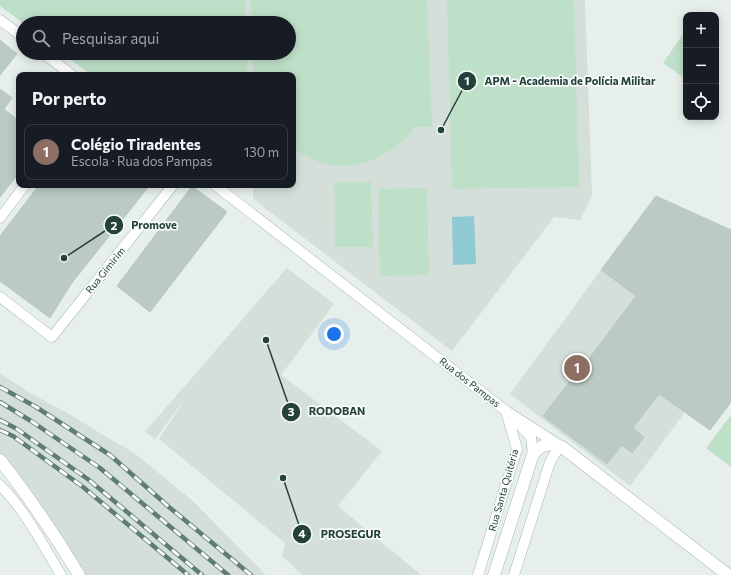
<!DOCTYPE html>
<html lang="pt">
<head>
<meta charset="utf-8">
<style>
  body { margin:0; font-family:Commissioner,sans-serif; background:#20242c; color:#f1f3f6 }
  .controls { position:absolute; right:12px; top:12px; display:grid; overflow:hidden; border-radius:8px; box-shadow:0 2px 10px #0003 }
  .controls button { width:36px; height:36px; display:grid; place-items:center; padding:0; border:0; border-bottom:1px solid #363941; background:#171b24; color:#f1f3f6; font:20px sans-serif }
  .you { position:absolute; left:334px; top:334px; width:14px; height:14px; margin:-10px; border:3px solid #fff; border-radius:50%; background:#1a73e8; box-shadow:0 0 0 6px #1a73e833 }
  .badge { display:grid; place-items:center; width:26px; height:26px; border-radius:50%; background:#2563eb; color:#fff; font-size:13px; font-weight:700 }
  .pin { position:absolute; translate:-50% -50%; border:2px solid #fff; box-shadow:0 1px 4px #0006 }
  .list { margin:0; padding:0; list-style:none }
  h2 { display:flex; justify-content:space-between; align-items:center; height:52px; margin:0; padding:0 16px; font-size:17px }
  h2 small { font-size:13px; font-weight:400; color:#9ea1a6 }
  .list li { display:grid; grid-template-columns:26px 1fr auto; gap:12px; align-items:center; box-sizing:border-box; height:56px; margin:0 8px 8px; padding:0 8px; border:1px solid #363941; border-radius:8px }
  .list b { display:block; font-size:15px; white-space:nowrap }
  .list p { margin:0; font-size:13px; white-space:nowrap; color:#9ea1a6 }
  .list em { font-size:13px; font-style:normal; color:#9ea1a6 }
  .icon { flex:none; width:22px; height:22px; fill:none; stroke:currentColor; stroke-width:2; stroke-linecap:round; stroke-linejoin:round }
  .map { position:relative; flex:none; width:731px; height:575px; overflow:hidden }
  .search { position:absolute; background:#171b24; box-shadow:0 2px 10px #0003; left:16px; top:16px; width:280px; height:44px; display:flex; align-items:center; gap:10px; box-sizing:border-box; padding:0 14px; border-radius:22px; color:#9ea1a6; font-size:15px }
  .panel { position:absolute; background:#171b24; box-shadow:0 2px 10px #0003; left:16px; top:72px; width:280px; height:116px; border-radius:8px }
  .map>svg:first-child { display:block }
  .built { fill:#d4dfda }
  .green { fill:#bfe0c8 }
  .water { fill:#8ec9d4 }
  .building { fill:#bbcac4; stroke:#b8c9c2 }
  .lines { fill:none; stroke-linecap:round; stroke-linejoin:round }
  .minor-casing { stroke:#a8b8b2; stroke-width:11 }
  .tertiary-casing { stroke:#a8b8b2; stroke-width:13 }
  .secondary-casing { stroke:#a4bbb3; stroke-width:13 }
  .minor { stroke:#fff; stroke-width:10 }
  .tertiary { stroke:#fff; stroke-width:12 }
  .secondary { stroke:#fff; stroke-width:12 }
  .rail-casing { stroke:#5f7d75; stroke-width:4.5 }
  .rail { stroke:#f7fbf9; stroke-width:3; stroke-dasharray:9; stroke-linecap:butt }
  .labels { text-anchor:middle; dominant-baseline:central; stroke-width:3.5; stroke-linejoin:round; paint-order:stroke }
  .street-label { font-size:10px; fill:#24423a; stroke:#f7fbf9 }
  .leader { fill:none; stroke:#24423a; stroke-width:1.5 }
  .callout-dot { fill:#24423a; stroke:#f7fbf9; stroke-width:1.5 }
  .mark-label { font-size:12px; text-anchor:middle; font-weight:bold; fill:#fff }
  .callout-label { font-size:11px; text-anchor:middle; font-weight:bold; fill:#24423a; stroke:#f7fbf9; stroke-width:3.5; stroke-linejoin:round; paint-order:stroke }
</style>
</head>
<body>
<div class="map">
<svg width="731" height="575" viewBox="0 0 731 575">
  <rect width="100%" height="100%" fill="#e6efeb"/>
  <!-- built -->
  <g class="built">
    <path d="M 245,0 L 585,0 L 592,195 L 580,220 L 554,217 L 452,351 L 253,199 L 253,185 L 293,185 L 293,75 L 248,75 L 247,53 L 289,53 L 289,23 L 246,23 Z"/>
    <path d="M 287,268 L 334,304 L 281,375 L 382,451 L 338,506 L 421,575 L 302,575 L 282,556 L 285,543 L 159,439 L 187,396 L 155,439 L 145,432 Z"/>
    <path d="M 601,270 L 636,296 L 597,348 L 685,412 L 630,486 L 510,394 Z"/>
    <path d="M 0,373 L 30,393 L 69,414 L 108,438 L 133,452 L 193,501 L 266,575 L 82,575 L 36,498 L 16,470 L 0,453 Z"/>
  </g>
  <!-- green -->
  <g class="green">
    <path d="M 0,0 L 245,0 L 246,23 L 23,23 L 0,6 Z"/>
    <path d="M 251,0 L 427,0 L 432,127 L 415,127 C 397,152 362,171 330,165 C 317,162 305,156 293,149 L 293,75 L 254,75 L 253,53 L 289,53 L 289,23 L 252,23 Z"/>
    <path d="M 447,0 L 574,0 L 579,187 L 452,189 Z"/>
    <path d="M 686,30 L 686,79 L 663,63 Z"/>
    <path d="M 62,53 L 247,53 L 248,75 L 91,75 Z"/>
    <path d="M 334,182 L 371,182 L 373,247 L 335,247 Z"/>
    <path d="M 427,188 L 429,275 L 380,276 L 378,189 Z"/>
    <path d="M 731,415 L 731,467 L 706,448 Z"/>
  </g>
  <!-- water -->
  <path class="water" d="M 474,216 L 476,264 L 453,265 L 452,217 Z"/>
  <!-- building -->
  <g class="building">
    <path d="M 0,40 L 17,54 L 0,75 Z"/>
    <path d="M 0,89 L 12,98 L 4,109 L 19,121 L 19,173 L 0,197 Z"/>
    <path d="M 39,185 L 150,185 L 71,284 L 50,318 L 0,281 L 0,236 Z"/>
    <path d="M 192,186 L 227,212 L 150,312 L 117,286 Z"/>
    <path d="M 656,196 L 731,230 L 731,402 L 710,430 L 659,394 L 633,428 L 644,437 L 632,453 L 622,445 L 607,464 L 543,416 L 587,359 L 588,360 L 636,296 L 601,270 Z"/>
  </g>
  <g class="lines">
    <!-- minor casing -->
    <g class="minor-casing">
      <g id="minor">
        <path d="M 0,20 L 23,37"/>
        <path d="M 43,53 L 72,75"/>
        <path d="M 215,185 L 506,411 L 562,447 C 555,451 552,458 549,465 L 514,575"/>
        <path d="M 0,218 L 25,185"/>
        <path d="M 0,297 L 52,337 L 173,185"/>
        <path d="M 517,422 L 531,437 L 533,454"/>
        <path d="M 0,485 C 25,510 43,545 61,575"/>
        <path d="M 478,575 L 517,449 L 506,411"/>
      </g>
    </g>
    <!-- tertiary casing -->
    <g class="tertiary-casing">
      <path id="tertiary" d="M 494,575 L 533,454 C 543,443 549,443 562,447 L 728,575"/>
    </g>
    <!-- secondary casing -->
    <g class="secondary-casing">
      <path id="secondary" d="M 0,460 C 29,497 55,535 79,575"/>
    </g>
    <!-- minor -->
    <use href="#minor" class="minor"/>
    <!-- tertiary -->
    <use href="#tertiary" class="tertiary"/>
    <!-- secondary -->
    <use href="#secondary" class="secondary"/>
    <!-- rail casing -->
    <g class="rail-casing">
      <g id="rail">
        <path d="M 0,387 L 36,407 L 110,455 L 169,507 L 251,575"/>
        <path d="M 0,402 L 31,421 L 100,468 L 228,575"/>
        <path d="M 0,420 L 17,429 L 89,480 L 202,575"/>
        <path d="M 0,430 L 13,436 L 83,487 L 188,575"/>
      </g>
    </g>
    <!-- rail -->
    <use href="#rail" class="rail"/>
  </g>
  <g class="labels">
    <!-- street labels -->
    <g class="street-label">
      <text transform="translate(105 270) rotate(-51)">Rua Gimirim</text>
      <text transform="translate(470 382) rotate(38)">Rua dos Pampas</text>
      <text transform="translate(503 490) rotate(-74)">Rua Santa Quitéria</text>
    </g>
  </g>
  <!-- callouts -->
  <path class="leader" d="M441 130L467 81M64 258L114 225M266 340L291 412M283 478L302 534"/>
  <g class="callout-dot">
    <circle cx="441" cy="130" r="4"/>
    <circle cx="64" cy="258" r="4"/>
    <circle cx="266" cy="340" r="4"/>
    <circle cx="283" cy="478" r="4"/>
    <circle cx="467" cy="81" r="10"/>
    <circle cx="114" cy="225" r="10"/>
    <circle cx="291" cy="412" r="10"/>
    <circle cx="302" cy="534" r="10"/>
  </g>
  <g class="mark-label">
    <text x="467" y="85">1</text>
    <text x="114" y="230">2</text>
    <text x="291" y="416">3</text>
    <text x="302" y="538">4</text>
  </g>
  <g class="callout-label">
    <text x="570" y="85">APM - Academia de Polícia Militar</text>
    <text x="154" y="229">Promove</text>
    <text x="337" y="415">RODOBAN</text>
    <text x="351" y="538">PROSEGUR</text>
  </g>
</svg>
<div class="controls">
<button>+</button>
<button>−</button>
<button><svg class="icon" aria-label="locate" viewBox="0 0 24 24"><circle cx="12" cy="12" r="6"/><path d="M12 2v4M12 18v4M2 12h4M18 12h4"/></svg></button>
</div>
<div class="you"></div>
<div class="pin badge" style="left:577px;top:368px;background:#8d6e63">1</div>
<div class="search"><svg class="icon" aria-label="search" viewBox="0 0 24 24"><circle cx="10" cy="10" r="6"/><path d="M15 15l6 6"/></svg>Pesquisar aqui</div>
<section class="panel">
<h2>Por perto<small></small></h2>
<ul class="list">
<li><span class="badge" style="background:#8d6e63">1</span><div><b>Colégio Tiradentes</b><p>Escola · Rua dos Pampas</p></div><em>130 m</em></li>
</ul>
</section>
</div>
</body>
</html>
